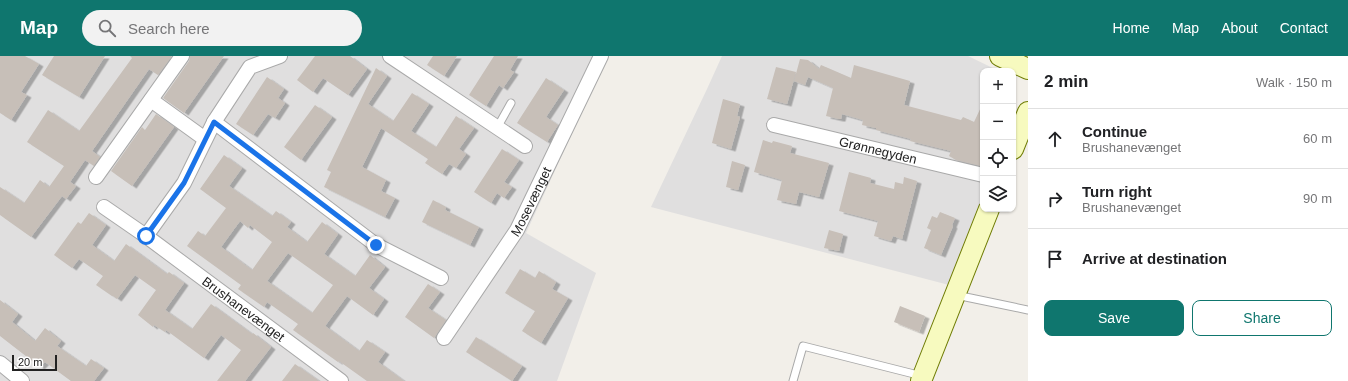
<!DOCTYPE html>
<html lang="en">
<head>
<meta charset="utf-8">
<style>
  body { margin:0; font-family:Helvetica,sans-serif; background:#f2f2f2; color:#202124 }
  .controls { position:absolute; right:12px; top:12px; display:grid; overflow:hidden; border-radius:8px; box-shadow:0 1px 3px #0004 }
  .controls button { width:36px; height:36px; display:grid; place-items:center; padding:0; border:0; border-bottom:1px solid #e0e0e0; background:#fff; color:#202124; font:20px sans-serif }
  .scale { position:absolute; left:12px; bottom:10px; width:45px; box-sizing:border-box; padding-left:4px; border:2px solid #222; border-top:0; font-size:11px; line-height:14px; white-space:nowrap; color:#222; -webkit-text-stroke:3px #fff; paint-order:stroke }
  .stop { position:absolute; width:12px; height:12px; margin:-9px; border:3px solid #1a73e8; border-radius:50%; background:#fff }
  .stop.end { background:#1a73e8; border-color:#fff; box-shadow:0 1px 4px #0008 }
  .list { margin:0; padding:0; list-style:none }
  h2 { display:flex; justify-content:space-between; align-items:center; height:52px; margin:0; padding:0 16px; font-size:17px }
  h2 small { font-size:13px; font-weight:400; color:#757577 }
  .list li { display:grid; grid-template-columns:26px 1fr auto; gap:12px; align-items:center; box-sizing:border-box; height:60px; padding:0 16px; border-top:1px solid #e0e0e0 }
  .list b { display:block; font-size:15px; white-space:nowrap }
  .list p { margin:0; font-size:13px; white-space:nowrap; color:#757577 }
  .list em { font-size:13px; font-style:normal; color:#757577 }
  .actions { display:flex; gap:8px; padding:12px 16px }
  .actions a { flex:1; padding:9px 0; border:1px solid #0f766e; border-radius:8px; text-align:center; font-size:14px; color:#0f766e }
  .actions .main { background:#0f766e; color:#fff }
  .icon { flex:none; width:22px; height:22px; fill:none; stroke:currentColor; stroke-width:2; stroke-linecap:round; stroke-linejoin:round }
  .map { position:relative; flex:none; width:1028px; height:325px; overflow:hidden }
  header { display:flex; align-items:center; gap:24px; box-sizing:border-box; height:56px; padding:0 20px; background:#0f766e; color:#fff }
  header strong { font-size:19px }
  nav { display:flex; gap:22px; margin-inline-start:auto; font-size:14px }
  .search { width:280px; height:36px; background:#f2f2f2; display:flex; align-items:center; gap:10px; box-sizing:border-box; padding:0 14px; border-radius:22px; color:#757577; font-size:15px }
  main { display:flex }
  aside { flex:1; background:#fff }
  .map>svg:first-child { display:block }
  .residential { fill:#e0dfdf }
  .building { fill:#c7bfb8; fill-rule:evenodd; filter:url(#shadow) }
  .lines { fill:none; stroke-linecap:round; stroke-linejoin:round }
  .lane-casing { stroke:#a9a9a9; stroke-width:9 }
  .street-casing { stroke:#a9a9a9; stroke-width:16 }
  .secondary-casing { stroke:#707d05; stroke-width:22 }
  .lane { stroke:#fff; stroke-width:7 }
  .street { stroke:#fff; stroke-width:14 }
  .secondary { stroke:#f7fabf; stroke-width:20 }
  .route { stroke:#1a73e8; stroke-width:5 }
  .labels { text-anchor:middle; dominant-baseline:central; stroke-width:3; stroke-linejoin:round; paint-order:stroke }
  .street-label { font-size:13px; fill:#222; stroke:#fff }
</style>
</head>
<body>
<header>
<strong>Map</strong>
<div class="search"><svg class="icon" aria-label="search" viewBox="0 0 24 24"><circle cx="10" cy="10" r="6"/><path d="M15 15l6 6"/></svg>Search here</div>
<nav><a>Home</a><a>Map</a><a>About</a><a>Contact</a></nav>
</header>
<main>
<div class="map">
<svg width="1028" height="325" viewBox="0 0 1028 325">
  <defs>
    <filter id="shadow"><feDropShadow dx="4.5" dy="2.5" stdDeviation="0" flood-color="#0004"/></filter>
  </defs>
  <rect width="100%" height="100%" fill="#f2efe9"/>
  <!-- residential -->
  <g class="residential">
    <path d="M 0,0 L 608,0 L 526,177 L 596,217 L 557,325 L 0,325 Z"/>
    <path d="M 722,0 L 968,0 L 999,15 L 983,15 L 983,144 L 949,229 L 651,151 L 707,33 Z"/>
  </g>
  <!-- building -->
  <g class="building">
    <path d="M 0,0 L 25,0 L 39,8 L 21,36 L 27,39 L 11,64 L 0,57 Z"/>
    <path d="M 54,0 L 105,0 L 79,41 L 42,19 Z"/>
    <path d="M 130,0 L 172,0 L 158,19 L 149,13 L 92,95 L 100,101 L 94,110 L 85,104 L 70,126 L 76,130 L 66,143 L 62,140 L 31,181 L 0,159 L 0,131 L 24,147 L 40,124 L 49,131 L 64,110 L 27,86 L 48,54 L 79,75 L 132,2 Z"/>
    <path d="M 190,0 L 224,0 L 184,57 L 163,42 L 189,5 Z"/>
    <path d="M 315,0 L 350,0 L 367,13 L 348,39 L 323,22 L 313,36 L 297,24 Z"/>
    <path d="M 433,0 L 457,0 L 444,20 L 427,9 Z"/>
    <path d="M 494,0 L 518,0 L 510,14 L 514,16 L 503,32 L 499,29 L 486,50 L 469,39 Z"/>
    <path d="M 800,3 L 808,4 L 819,13 L 821,9 L 851,22 L 854,9 L 910,25 L 904,49 L 961,64 L 963,61 L 974,66 L 983,47 L 983,106 L 981,110 L 956,104 L 949,100 L 951,95 L 910,85 L 911,83 L 876,74 L 876,72 L 862,69 L 863,64 L 842,58 L 841,63 L 839,63 L 826,60 L 833,32 L 808,21 L 805,29 L 794,25 Z"/>
    <path d="M 776,11 L 796,16 L 787,48 L 767,43 Z"/>
    <path d="M 376,12 L 387,20 L 368,48 L 393,65 L 412,37 L 429,48 L 411,75 L 436,91 L 456,60 L 474,72 L 459,93 L 466,98 L 456,112 L 449,108 L 442,118 L 425,107 L 428,103 L 381,72 L 362,111 L 386,124 L 381,135 L 395,142 L 385,161 L 324,131 L 331,116 L 327,114 Z"/>
    <path d="M 267,21 L 284,33 L 278,42 L 285,47 L 275,62 L 268,58 L 253,79 L 236,68 Z"/>
    <path d="M 546,22 L 564,34 L 546,61 L 558,69 L 547,86 L 517,67 Z"/>
    <path d="M 723,43 L 740,48 L 737,60 L 740,61 L 731,93 L 712,87 Z"/>
    <path d="M 315,49 L 332,61 L 301,104 L 284,91 Z"/>
    <path d="M 156,58 L 174,71 L 132,130 L 111,115 L 142,71 L 145,74 Z"/>
    <path d="M 763,84 L 772,87 L 773,85 L 792,90 L 790,97 L 829,107 L 819,141 L 799,136 L 796,148 L 777,144 L 782,124 L 754,116 Z"/>
    <path d="M 502,93 L 519,104 L 504,126 L 512,131 L 504,142 L 497,137 L 491,147 L 474,136 Z"/>
    <path d="M 224,99 L 242,112 L 229,130 L 272,160 L 276,155 L 291,166 L 287,171 L 307,186 L 322,166 L 338,178 L 324,198 L 355,220 L 370,199 L 385,211 L 369,232 L 384,243 L 373,259 L 347,240 L 325,270 L 359,295 L 367,284 L 385,296 L 378,306 L 404,325 L 367,325 L 339,305 L 338,306 L 293,274 L 298,268 L 267,246 L 264,251 L 238,233 L 241,229 L 187,190 L 198,175 L 205,180 L 226,152 L 200,133 ZM 240,165 L 248,172 L 250,169 L 272,186 L 252,214 L 221,191 ZM 288,197 L 333,229 L 312,257 L 267,225 Z"/>
    <path d="M 732,105 L 745,109 L 738,134 L 726,131 Z"/>
    <path d="M 849,116 L 871,122 L 870,127 L 894,133 L 895,126 L 903,128 L 904,121 L 917,125 L 902,183 L 893,180 L 891,185 L 874,180 L 878,165 L 839,155 Z"/>
    <path d="M 433,144 L 446,151 L 445,154 L 479,171 L 470,189 L 422,166 Z"/>
    <path d="M 940,156 L 955,162 L 952,169 L 953,170 L 941,199 L 924,192 L 931,174 L 927,172 L 932,160 L 937,162 Z"/>
    <path d="M 89,157 L 106,169 L 92,189 L 114,205 L 126,188 L 167,218 L 169,216 L 184,227 L 165,254 L 192,273 L 211,248 L 252,278 L 253,277 L 271,291 L 245,325 L 217,325 L 241,294 L 221,279 L 204,302 L 166,274 L 165,276 L 154,269 L 153,271 L 138,259 L 156,234 L 135,219 L 117,243 L 113,240 L 112,240 L 96,229 L 103,220 L 79,203 L 72,212 L 54,199 L 78,166 L 81,168 Z"/>
    <path d="M 829,174 L 843,178 L 839,195 L 824,192 Z"/>
    <path d="M 520,213 L 535,222 L 539,215 L 556,226 L 552,233 L 568,242 L 541,287 L 522,275 L 535,255 L 505,237 Z"/>
    <path d="M 428,228 L 440,236 L 428,252 L 446,264 L 434,282 L 405,261 Z"/>
    <path d="M 0,244 L 18,258 L 12,266 L 35,285 L 45,272 L 61,285 L 57,290 L 86,310 L 91,303 L 104,312 L 94,325 L 71,325 L 45,306 L 40,311 L 0,280 Z"/>
    <path d="M 900,250 L 925,260 L 919,276 L 894,266 Z"/>
    <path d="M 476,281 L 522,310 L 512,325 L 466,296 Z"/>
    <path d="M 295,308 L 319,325 L 282,325 Z"/>
  </g>
  <g class="lines">
    <!-- lane casing -->
    <g class="lane-casing">
      <g id="lane">
        <path d="M 497,72 L 511,47"/>
        <path d="M 956,239 L 1028,254"/>
        <path d="M 793,325 L 803,290 L 922,320"/>
      </g>
    </g>
    <!-- street casing -->
    <g class="street-casing">
      <g id="street">
        <path d="M 280,0 L 250,11 L 214,66 L 376,189 L 441,222"/>
        <path d="M 390,0 L 525,90"/>
        <path d="M 151,44 L 205,83"/>
        <path id="s1" d="M 214,66 L 184,127 L 146,180 L 341,325"/>
        <path id="s2" d="M 774,69 L 983,119"/>
        <path d="M 96,121 L 182,0"/>
        <path d="M 104,151 L 146,180"/>
        <path id="s3" d="M 444,282 L 517,174 L 601,0"/>
        <path d="M 0,307 L 22,325"/>
      </g>
    </g>
    <!-- secondary casing -->
    <g class="secondary-casing">
      <g id="secondary">
        <path d="M 1000,0 L 1028,13"/>
        <path d="M 1013,93 L 1028,56"/>
        <path d="M 921,325 L 989,153"/>
      </g>
    </g>
    <!-- lane -->
    <use href="#lane" class="lane"/>
    <!-- street -->
    <use href="#street" class="street"/>
    <!-- secondary -->
    <use href="#secondary" class="secondary"/>
  </g>
  <g class="lines">
    <!-- route -->
    <path class="route" d="M 146,180 L 184,127 L 214,66 L 376,189"/>
  </g>
  <g class="labels">
    <!-- street labels -->
    <g class="street-label">
      <text stroke="none"><textPath href="#s2" startOffset="107">Grønnegyden</textPath></text>
      <text stroke="none"><textPath href="#s3" startOffset="162">Mosevænget</textPath></text>
      <text stroke="none"><textPath href="#s1" startOffset="255">Brushanevænget</textPath></text>
    </g>
  </g>
</svg>
<div class="controls">
<button>+</button>
<button>−</button>
<button><svg class="icon" aria-label="locate" viewBox="0 0 24 24"><circle cx="12" cy="12" r="6"/><path d="M12 2v4M12 18v4M2 12h4M18 12h4"/></svg></button>
<button><svg class="icon" aria-label="layers" viewBox="0 0 24 24"><path d="M12 4l9 5-9 5-9-5zM3 14l9 5 9-5"/></svg></button>
</div>
<div class="scale">20 m</div>
<div class="stop" style="left:146px;top:180px"></div>
<div class="stop end" style="left:376px;top:189px"></div>
</div>
<aside>
<h2>2 min<small>Walk · 150 m</small></h2>
<ul class="list">
<li><svg class="icon" aria-label="ahead" viewBox="0 0 24 24"><path d="M12 20V5M6 11l6-6 6 6"/></svg><div><b>Continue</b><p>Brushanevænget</p></div><em>60 m</em></li>
<li><svg class="icon" aria-label="right" viewBox="0 0 24 24"><path d="M7 20v-9h11M14 6l5 5-5 5"/></svg><div><b>Turn right</b><p>Brushanevænget</p></div><em>90 m</em></li>
<li><svg class="icon" aria-label="arrive" viewBox="0 0 24 24"><path d="M6 21V4h12l-3 4 3 4H6"/></svg><div><b>Arrive at destination</b></div></li>
</ul>
<div class="actions"><a class="main">Save</a><a>Share</a></div>
</aside>
</main>
</body>
</html>
